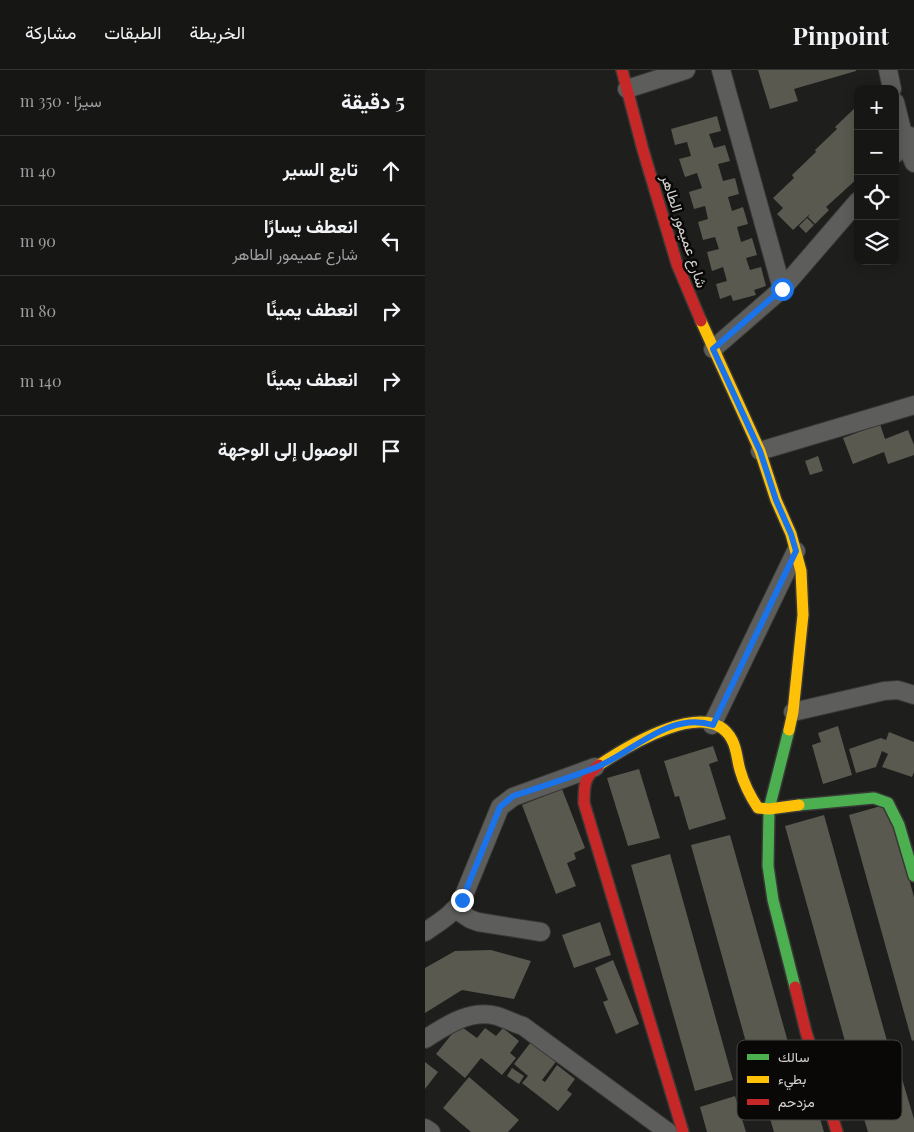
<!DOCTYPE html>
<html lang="ar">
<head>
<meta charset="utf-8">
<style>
  body { margin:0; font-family:"Playfair Display",Vazirmatn,serif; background:#232322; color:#f1f3f6; direction:rtl }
  .controls { position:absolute; right:15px; top:15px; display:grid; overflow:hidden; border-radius:10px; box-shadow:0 2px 12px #0003 }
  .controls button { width:45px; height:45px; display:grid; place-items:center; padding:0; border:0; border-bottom:1px solid #353534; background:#161615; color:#f1f3f6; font:25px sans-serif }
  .stop { position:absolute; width:15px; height:15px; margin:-11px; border:4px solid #1a73e8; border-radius:50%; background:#fff }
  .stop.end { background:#1a73e8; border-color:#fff; box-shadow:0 1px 5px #0008 }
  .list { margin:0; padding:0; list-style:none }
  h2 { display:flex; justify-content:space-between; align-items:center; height:65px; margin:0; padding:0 20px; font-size:21px }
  h2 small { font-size:16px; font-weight:400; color:#9e9fa0 }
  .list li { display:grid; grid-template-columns:32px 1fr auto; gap:15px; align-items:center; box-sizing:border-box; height:70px; padding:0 20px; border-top:1px solid #353534 }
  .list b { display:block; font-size:19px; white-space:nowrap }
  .list p { margin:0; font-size:16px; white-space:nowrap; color:#9e9fa0 }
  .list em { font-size:16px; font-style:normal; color:#9e9fa0 }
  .icon { flex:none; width:28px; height:28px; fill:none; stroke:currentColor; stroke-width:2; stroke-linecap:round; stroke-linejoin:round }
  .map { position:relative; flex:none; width:489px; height:1062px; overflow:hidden; direction:ltr }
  header { display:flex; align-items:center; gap:30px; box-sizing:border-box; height:70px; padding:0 25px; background:#161615; border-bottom:1px solid #353534 }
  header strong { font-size:24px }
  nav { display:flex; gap:28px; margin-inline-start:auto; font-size:18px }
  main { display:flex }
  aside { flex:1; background:#161615 }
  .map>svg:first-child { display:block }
  .building { fill:#5a5950 }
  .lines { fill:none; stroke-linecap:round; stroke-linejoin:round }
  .street-casing { stroke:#383836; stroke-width:20 }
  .fast-casing { stroke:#383836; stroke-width:14 }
  .slow-casing { stroke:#383836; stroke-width:14 }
  .jam-casing { stroke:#383836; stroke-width:14 }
  .street { stroke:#5d5d5b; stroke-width:18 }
  .fast { stroke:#4caf50; stroke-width:11 }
  .slow { stroke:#ffc107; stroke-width:11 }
  .jam { stroke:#c62828; stroke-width:11 }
  .route { stroke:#1a73e8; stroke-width:6 }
  .labels { text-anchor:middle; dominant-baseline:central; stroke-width:5; stroke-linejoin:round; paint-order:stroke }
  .street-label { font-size:15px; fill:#d2d2d0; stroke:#090807 }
  .key { fill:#090807; stroke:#454543; stroke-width:1 }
  .key-label { font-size:14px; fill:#d2d2d0 }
</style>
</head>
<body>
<header>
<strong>Pinpoint</strong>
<nav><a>الخريطة</a><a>الطبقات</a><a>مشاركة</a></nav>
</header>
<main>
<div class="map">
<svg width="489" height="1062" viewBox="0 0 489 1062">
  <rect width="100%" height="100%" fill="#1e1e1c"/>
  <!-- building -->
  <g class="building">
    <path d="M 333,0 L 431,0 L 431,1 L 369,19 L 373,31 L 345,39 Z"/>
    <path d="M 433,35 L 433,108 L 401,137 L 404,140 L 390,154 L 383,147 L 385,144 L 368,160 L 352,144 L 358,138 L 348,128 L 369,108 L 367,105 L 391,82 L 390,80 L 412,59 L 410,57 Z"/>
    <path d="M 292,46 L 296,61 L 284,64 L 289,78 L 300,75 L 305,91 L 293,94 L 298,111 L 310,108 L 314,124 L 303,127 L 307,141 L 318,137 L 323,154 L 312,157 L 316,172 L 327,168 L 332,185 L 321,188 L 325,200 L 336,197 L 341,216 L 329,220 L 331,225 L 308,231 L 306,225 L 295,229 L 291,214 L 302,211 L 298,197 L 287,201 L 282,182 L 294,179 L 290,167 L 278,170 L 273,152 L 283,149 L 280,136 L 269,139 L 264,122 L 277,118 L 272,103 L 260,107 L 254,89 L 266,86 L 262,72 L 250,75 L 246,59 Z"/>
    <path d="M 382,148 L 389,155 L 381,163 L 374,156 Z"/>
    <path d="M 455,354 L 460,369 L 483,360 L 489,375 L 489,385 L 463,394 L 459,382 L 428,394 L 418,368 Z"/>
    <path d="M 393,386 L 398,401 L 385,405 L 380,391 Z"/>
    <path d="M 413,656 L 427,705 L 398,714 L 387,675 L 396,672 L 393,663 Z"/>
    <path d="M 464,662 L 489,672 L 489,702 L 487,707 L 457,697 L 463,684 L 457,681 L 451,697 L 431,703 L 424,679 L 456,668 L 461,670 Z"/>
    <path d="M 288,676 L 293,691 L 284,694 L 301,749 L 264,760 L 254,726 L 250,727 L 239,691 Z"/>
    <path d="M 214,699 L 235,768 L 203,776 L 182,708 Z"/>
    <path d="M 137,719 L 160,778 L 149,783 L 151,789 L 142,793 L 151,816 L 131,824 L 97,735 Z"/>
    <path d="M 463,734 L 489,827 L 489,970 L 487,971 L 424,745 Z"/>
    <path d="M 399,745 L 462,971 L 423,982 L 360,756 Z"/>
    <path d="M 305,765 L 368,990 L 329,1001 L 266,775 Z"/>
    <path d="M 245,784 L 308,1010 L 270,1021 L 206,795 Z"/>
    <path d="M 175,852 L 186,885 L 149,898 L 137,865 Z"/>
    <path d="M 66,880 L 106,891 L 89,929 L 37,920 L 0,943 L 0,898 L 30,881 Z"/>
    <path d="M 188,890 L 214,954 L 191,964 L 178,932 L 183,930 L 170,898 Z"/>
    <path d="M 34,955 L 52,968 L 60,958 L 71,966 L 78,958 L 94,971 L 85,983 L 91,988 L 77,1005 L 56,988 L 40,1008 L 11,984 Z"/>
    <path d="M 106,972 L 118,982 L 120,980 L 133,989 L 117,1010 L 120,1012 L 132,995 L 150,1009 L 142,1020 L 147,1024 L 133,1041 L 97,1013 L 103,1006 L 89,994 Z"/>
    <path d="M 469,982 L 489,1049 L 489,1062 L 443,1062 L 423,996 Z"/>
    <path d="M 0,992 L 13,1002 L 0,1019 Z"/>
    <path d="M 380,997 L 399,1062 L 349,1062 L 333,1009 Z"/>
    <path d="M 87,998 L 99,1006 L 94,1014 L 82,1006 Z"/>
    <path d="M 44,1007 L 94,1050 L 83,1062 L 46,1062 L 18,1038 Z"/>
    <path d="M 310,1026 L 321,1062 L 282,1062 L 275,1037 Z"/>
  </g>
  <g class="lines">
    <!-- street casing -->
    <g class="street-casing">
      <g id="street">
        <path d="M 296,0 L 357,219"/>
        <path d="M 463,0 L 467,19"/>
        <path d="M 202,19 L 261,0"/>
        <path d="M 470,32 L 480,72 L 470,84"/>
        <path d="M 485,66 L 480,72 L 489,93"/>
        <path d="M 288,279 L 357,219 L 433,131"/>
        <path d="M 335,381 L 489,335"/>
        <path d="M 368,642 L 459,621 L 473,620 L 489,625"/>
        <path d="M 287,655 L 371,481"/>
        <path d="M 30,839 L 45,849 L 53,852 L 116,862"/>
        <path d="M 0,862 C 14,852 27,845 37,830 L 75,737 L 88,727 L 170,697"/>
        <path d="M 0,969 C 22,955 45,939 72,946 C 81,949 89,953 98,956 L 243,1062"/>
        <path d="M 0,1058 L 6,1062"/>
      </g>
    </g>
    <!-- fast casing -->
    <g class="fast-casing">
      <g id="fast">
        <path d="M 364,660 L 344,739 L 343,796 L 348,830 L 370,917"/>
        <path d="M 374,735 L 449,728 L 463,733 L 474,755 L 489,806"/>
      </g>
    </g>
    <!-- slow casing -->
    <g class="slow-casing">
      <g id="slow">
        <path d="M 276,251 L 335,381 L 351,430 L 366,464 L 376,501 L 378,545 L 368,642 L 364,660"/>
        <path d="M 174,695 C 201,677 284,625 307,670 C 312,679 312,690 315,700 C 319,714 325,726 333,738 L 344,739 L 374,735"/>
      </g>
    </g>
    <!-- jam casing -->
    <g class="jam-casing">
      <g id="jam">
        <path d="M 197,0 L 218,80 L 252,194 L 276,251"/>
        <path d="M 174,695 C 159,707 159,715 159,733 L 258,1062"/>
        <path d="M 370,917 L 381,962 L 412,1062"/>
      </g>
    </g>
    <!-- street -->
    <use href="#street" class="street"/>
    <!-- fast -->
    <use href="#fast" class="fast"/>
    <!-- slow -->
    <use href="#slow" class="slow"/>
    <!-- jam -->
    <use href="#jam" class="jam"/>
  </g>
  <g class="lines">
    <!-- route -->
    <path class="route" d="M 37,830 L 75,737 L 88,726 C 116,717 144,708 172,697 C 208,682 245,641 288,655 L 371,481 L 366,464 L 351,430 L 335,381 L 288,279 L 357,219"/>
  </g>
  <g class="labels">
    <!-- street labels -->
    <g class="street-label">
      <text transform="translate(260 161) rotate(72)">شارع عميمور الطاهر</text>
    </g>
  </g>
  <!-- legend -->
  <rect x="312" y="970" width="165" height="80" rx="8" class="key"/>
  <rect x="322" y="984" width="22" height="6" fill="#4caf50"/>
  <rect x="322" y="1006" width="22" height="7" fill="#ffc107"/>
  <rect x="322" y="1029" width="22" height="6" fill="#c62828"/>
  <g class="key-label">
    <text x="353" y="992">سالك</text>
    <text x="353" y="1014">بطيء</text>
    <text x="353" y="1037">مزدحم</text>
  </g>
</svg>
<div class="controls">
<button>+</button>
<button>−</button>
<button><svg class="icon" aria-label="locate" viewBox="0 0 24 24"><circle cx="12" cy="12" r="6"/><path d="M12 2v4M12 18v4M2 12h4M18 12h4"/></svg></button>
<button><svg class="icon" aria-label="layers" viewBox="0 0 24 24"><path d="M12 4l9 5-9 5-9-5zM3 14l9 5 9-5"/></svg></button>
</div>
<div class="stop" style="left:357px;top:219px"></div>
<div class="stop end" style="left:37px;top:830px"></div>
</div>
<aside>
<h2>5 دقيقة<small>سيرًا · 350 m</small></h2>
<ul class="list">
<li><svg class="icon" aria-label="ahead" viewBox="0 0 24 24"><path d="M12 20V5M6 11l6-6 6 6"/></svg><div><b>تابع السير</b></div><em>40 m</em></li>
<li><svg class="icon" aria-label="left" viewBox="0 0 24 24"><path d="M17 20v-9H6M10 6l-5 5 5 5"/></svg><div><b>انعطف يسارًا</b><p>شارع عميمور الطاهر</p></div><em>90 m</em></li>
<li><svg class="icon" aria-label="right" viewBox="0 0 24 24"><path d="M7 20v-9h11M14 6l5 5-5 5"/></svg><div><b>انعطف يمينًا</b></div><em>80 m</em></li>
<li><svg class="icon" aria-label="right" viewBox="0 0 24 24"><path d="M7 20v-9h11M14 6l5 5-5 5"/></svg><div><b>انعطف يمينًا</b></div><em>140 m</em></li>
<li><svg class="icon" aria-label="arrive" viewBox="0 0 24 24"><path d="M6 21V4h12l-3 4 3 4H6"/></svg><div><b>الوصول إلى الوجهة</b></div></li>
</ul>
</aside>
</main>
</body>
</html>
